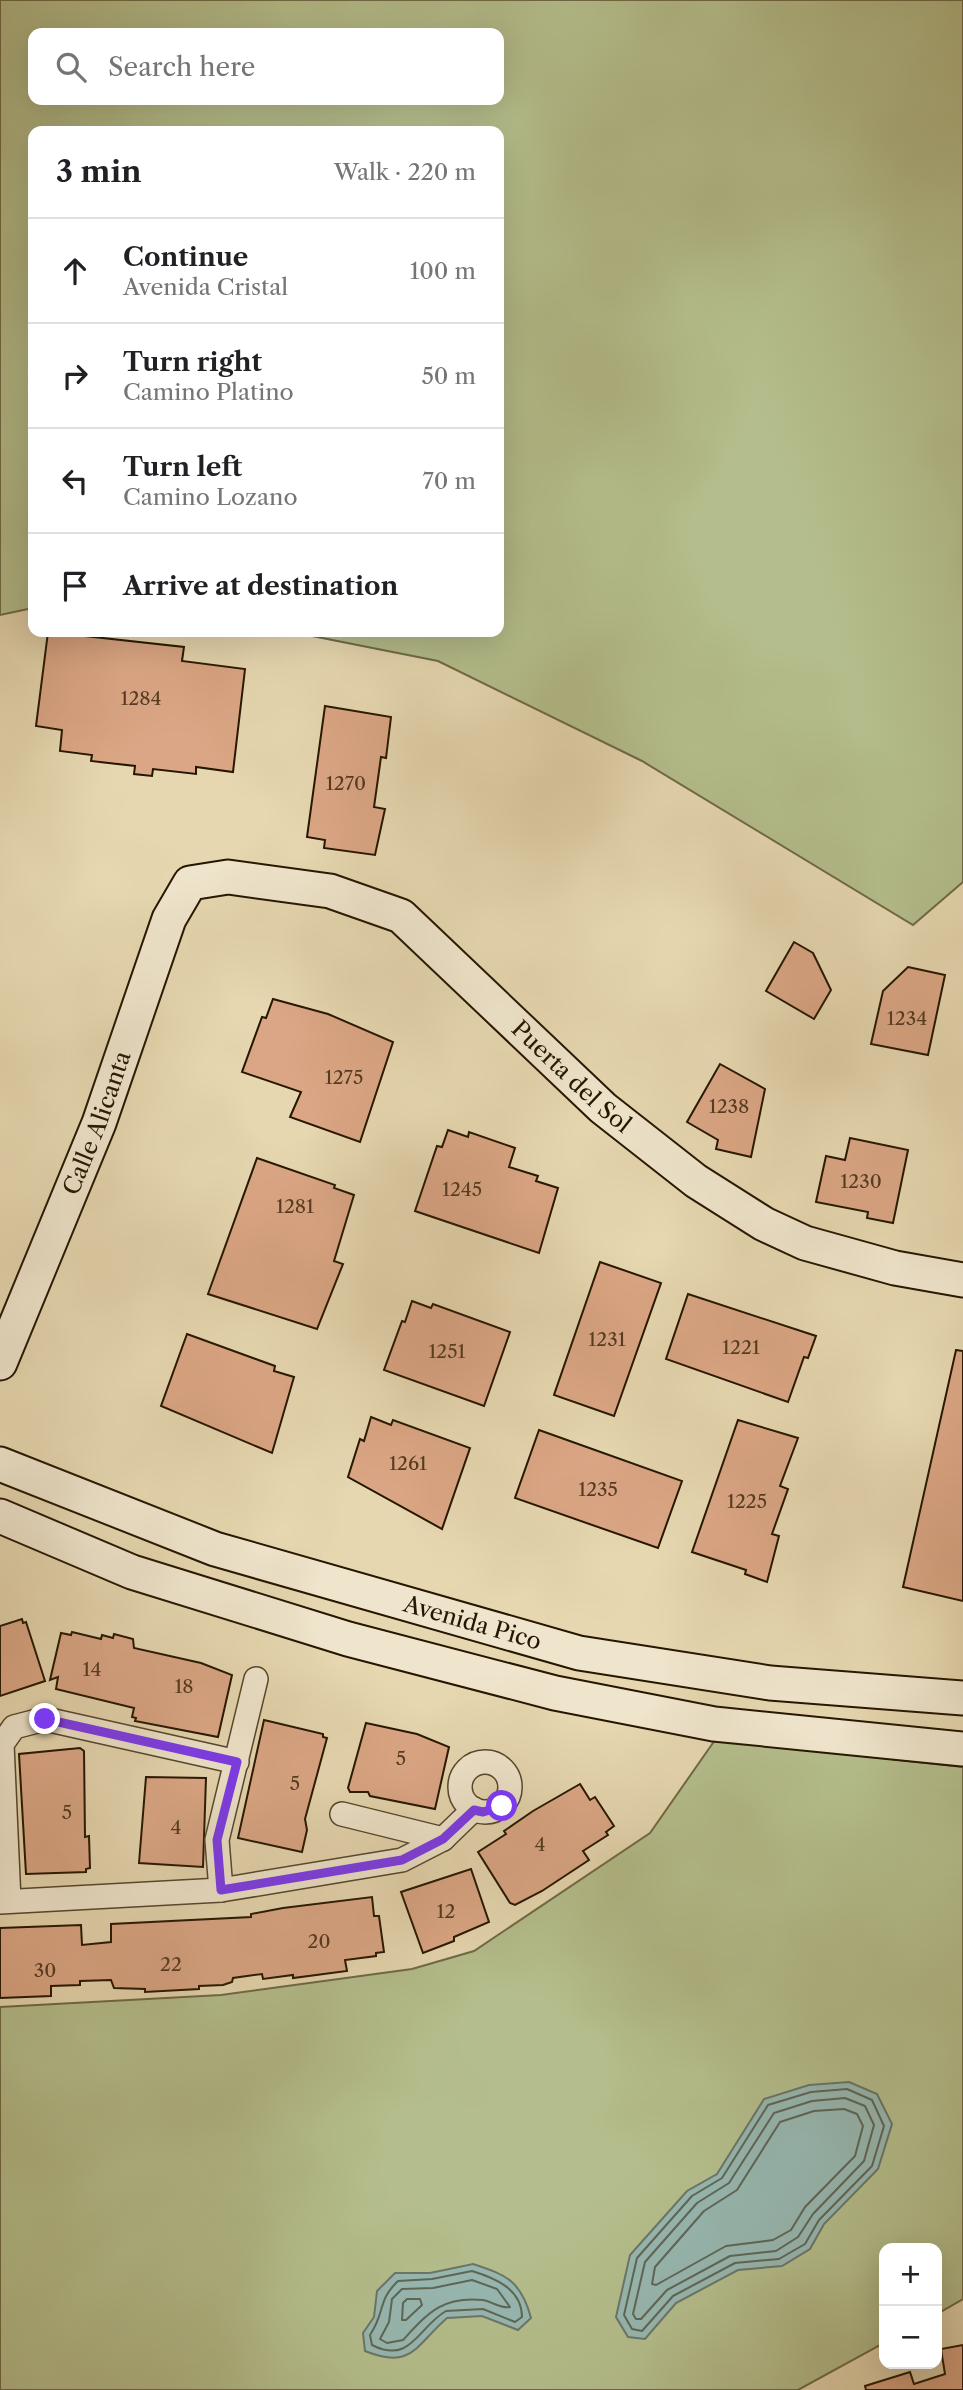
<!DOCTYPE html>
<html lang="en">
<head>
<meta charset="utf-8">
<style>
  body { margin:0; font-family:"Libre Caslon Text",serif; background:#f6f6f6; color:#202124 }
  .controls { position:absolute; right:21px; bottom:21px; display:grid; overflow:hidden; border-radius:14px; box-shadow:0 7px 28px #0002 }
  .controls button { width:63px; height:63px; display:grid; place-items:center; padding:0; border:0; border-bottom:2px solid #e0e0e0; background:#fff; color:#202124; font:35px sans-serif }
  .stop { position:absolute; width:21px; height:21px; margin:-16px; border:5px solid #7c3aed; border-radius:50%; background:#fff }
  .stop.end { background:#7c3aed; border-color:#fff; box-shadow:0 2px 7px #0008 }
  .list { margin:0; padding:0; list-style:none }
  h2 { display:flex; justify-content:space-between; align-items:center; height:91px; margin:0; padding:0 28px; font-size:30px }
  h2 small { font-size:23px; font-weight:400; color:#757577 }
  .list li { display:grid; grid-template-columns:46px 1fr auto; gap:21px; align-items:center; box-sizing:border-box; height:105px; padding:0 28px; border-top:2px solid #e0e0e0 }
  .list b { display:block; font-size:26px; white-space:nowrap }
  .list p { margin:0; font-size:23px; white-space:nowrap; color:#757577 }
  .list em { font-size:23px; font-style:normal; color:#757577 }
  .icon { flex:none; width:38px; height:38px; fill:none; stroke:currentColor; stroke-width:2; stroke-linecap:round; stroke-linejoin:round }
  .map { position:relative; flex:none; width:963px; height:2390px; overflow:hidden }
  .search { position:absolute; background:#fff; box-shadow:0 7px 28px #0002; left:28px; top:28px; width:476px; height:77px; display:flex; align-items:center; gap:18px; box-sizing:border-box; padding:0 24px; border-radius:14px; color:#757577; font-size:26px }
  .panel { position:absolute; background:#fff; box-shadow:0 7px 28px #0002; left:28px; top:126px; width:476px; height:511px; border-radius:14px }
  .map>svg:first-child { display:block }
  .green { fill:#b4be8c; stroke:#6d6a46; stroke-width:2; fill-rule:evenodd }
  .water { fill:#97b8b1; stroke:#6a776a; stroke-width:2 }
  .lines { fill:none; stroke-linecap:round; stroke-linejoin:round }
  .shore { stroke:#5e6758; stroke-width:2 }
  .building { fill:#dba685; stroke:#261600; stroke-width:2 }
  .street-casing { stroke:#56462c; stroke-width:26 }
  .secondary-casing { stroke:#261600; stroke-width:37 }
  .street { stroke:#efe5cc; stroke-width:23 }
  .secondary { stroke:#efe5cc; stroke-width:33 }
  .route { stroke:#7c3aed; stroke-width:9 }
  .labels { text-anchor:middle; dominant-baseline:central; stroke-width:6; stroke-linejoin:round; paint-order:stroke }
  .number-label { font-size:19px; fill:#533a21 }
  .street-label { font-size:23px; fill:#261600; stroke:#efe5cc }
</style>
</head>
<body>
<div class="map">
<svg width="963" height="2390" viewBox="0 0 963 2390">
  <rect width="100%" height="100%" fill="#e6d7b0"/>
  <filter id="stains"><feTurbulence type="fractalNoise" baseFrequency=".00286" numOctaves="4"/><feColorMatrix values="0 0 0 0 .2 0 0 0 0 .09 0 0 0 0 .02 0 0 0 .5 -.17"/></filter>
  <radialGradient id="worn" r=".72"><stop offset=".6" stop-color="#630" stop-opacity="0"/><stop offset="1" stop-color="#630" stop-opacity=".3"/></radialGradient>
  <!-- green -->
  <g class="green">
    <path d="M 0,0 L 963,0 L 963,882 L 913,925 L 642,761 L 438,661 L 292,632 L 499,632 L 499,131 L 33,131 L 33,608 L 0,615 ZM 499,33 L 499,100 L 33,100 L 33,33 Z"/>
    <path d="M 715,1740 L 963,1767 L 963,2299 L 937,2314 L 937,2248 L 884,2248 L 884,2343 L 798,2390 L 0,2390 L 0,2007 L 221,1995 L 412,1969 L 474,1951 L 650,1833 Z"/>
  </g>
  <!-- water -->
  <g class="water">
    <path d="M 849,2082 L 877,2094 L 892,2124 L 878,2169 L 824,2224 L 810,2249 L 782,2266 L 738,2270 L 676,2303 L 645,2339 L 628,2337 L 616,2317 L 630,2255 L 687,2191 L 717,2174 L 764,2099 L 809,2085 Z"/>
    <path d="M 473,2264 C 507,2275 521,2281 531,2318 L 518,2330 L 482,2316 L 447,2318 C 415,2346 412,2370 365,2351 L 363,2333 L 374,2317 L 377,2291 L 395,2273 L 430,2273 Z"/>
  </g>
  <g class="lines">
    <!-- shore -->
    <g class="shore">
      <path d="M 847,2089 L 872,2100 L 884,2126 L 872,2166 L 819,2220 L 805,2244 L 779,2259 L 735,2263 L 673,2296 L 642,2331 L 632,2329 L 624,2315 L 637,2258 L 692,2196 L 722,2178 L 768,2105 L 811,2092 Z"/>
      <path d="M 845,2098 L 865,2106 L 874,2125 L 864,2161 L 813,2214 L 798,2237 L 776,2251 L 730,2256 L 667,2290 L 641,2319 L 636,2319 L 633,2314 L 645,2262 L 697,2203 L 729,2183 L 774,2113 L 812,2101 Z"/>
      <path d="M 844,2109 L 857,2114 L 863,2126 L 855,2156 L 805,2207 L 791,2230 L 773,2240 L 726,2246 L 656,2285 L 652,2284 L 655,2267 L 704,2211 L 737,2190 L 780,2122 L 814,2111 Z"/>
      <path d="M 472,2271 C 495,2278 522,2289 522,2317 L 515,2322 L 483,2309 L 446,2311 C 418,2327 411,2365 372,2345 L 370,2335 C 386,2311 377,2301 398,2281 L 432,2279 Z"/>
      <path d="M 472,2280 L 497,2289 L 510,2307 C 501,2309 493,2302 483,2300 C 442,2296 428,2313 403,2340 L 387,2343 L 380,2339 L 389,2322 L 392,2299 L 402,2289 L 433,2288 Z"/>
      <path d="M 420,2299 L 422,2305 L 406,2320 L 402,2320 L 403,2303 L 407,2299 Z"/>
    </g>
  </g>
  <!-- building -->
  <g class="building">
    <path d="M 48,632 L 184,647 L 182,661 L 245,669 L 233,772 L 196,767 L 196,774 L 153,769 L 152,776 L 134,774 L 135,766 L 91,761 L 92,755 L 60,751 L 62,730 L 36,726 Z"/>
    <path d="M 325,706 L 391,717 L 386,758 L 381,757 L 374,807 L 385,809 L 375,855 L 324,848 L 325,840 L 307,837 Z"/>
    <path d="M 794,942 L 813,953 L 831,990 L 814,1019 L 766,991 Z"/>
    <path d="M 908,967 L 945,975 L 928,1055 L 871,1044 L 883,991 Z"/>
    <path d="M 273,999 L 328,1014 L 393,1042 L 360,1142 L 290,1117 L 301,1092 L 242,1072 L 262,1017 L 266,1018 Z"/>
    <path d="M 720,1064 L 765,1089 L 751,1157 L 716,1149 L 718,1140 L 687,1122 Z"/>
    <path d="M 448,1130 L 468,1137 L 469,1132 L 515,1148 L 509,1167 L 538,1176 L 536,1181 L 558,1188 L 539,1253 L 415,1211 L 437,1146 L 442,1147 Z"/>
    <path d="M 850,1138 L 908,1150 L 893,1223 L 867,1218 L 868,1212 L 816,1202 L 826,1156 L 845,1160 Z"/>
    <path d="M 257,1158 L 335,1185 L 334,1188 L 354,1195 L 334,1261 L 343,1264 L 317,1329 L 208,1294 Z"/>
    <path d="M 600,1262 L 661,1283 L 614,1416 L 554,1395 Z"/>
    <path d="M 688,1294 L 816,1336 L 808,1358 L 804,1357 L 788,1402 L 666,1359 Z"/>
    <path d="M 412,1301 L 431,1308 L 433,1304 L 510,1332 L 484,1406 L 384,1370 L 402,1321 L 405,1322 Z"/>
    <path d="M 187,1334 L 275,1366 L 274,1371 L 294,1377 L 272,1453 L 161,1406 Z"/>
    <path d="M 956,1350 L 963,1351 L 963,1601 L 903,1587 Z"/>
    <path d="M 371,1417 L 391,1425 L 393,1420 L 470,1448 L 442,1529 L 348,1477 L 360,1439 L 364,1441 Z"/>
    <path d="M 738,1420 L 798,1438 L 780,1486 L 788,1489 L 772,1534 L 779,1536 L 767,1582 L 745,1574 L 746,1570 L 692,1552 Z"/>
    <path d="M 539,1430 L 682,1481 L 658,1548 L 515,1498 Z"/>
    <path d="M 22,1619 L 23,1623 L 26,1622 L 45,1681 L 0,1696 L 0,1626 Z"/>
    <path d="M 72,1632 L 101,1639 L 102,1635 L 113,1638 L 114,1634 L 133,1639 L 134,1648 L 201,1663 L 232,1675 L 218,1737 L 135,1721 L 136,1718 L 132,1717 L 134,1708 L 56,1689 L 58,1677 L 50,1680 L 61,1633 L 71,1635 Z"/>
    <path d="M 264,1720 L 323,1734 L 323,1737 L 327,1738 L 305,1819 L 307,1830 L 302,1852 L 238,1838 Z"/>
    <path d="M 366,1723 L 417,1734 L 449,1747 L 435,1809 L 370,1796 L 368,1792 L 350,1792 L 348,1788 Z"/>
    <path d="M 80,1748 L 84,1751 L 85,1837 L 89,1836 L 90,1868 L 86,1869 L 86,1872 L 26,1874 L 19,1754 Z"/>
    <path d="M 146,1777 L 206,1778 L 203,1867 L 139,1863 Z"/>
    <path d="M 580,1784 L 590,1800 L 595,1797 L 614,1826 L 606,1832 L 608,1835 L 583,1851 L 589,1860 L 542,1891 L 515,1905 L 510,1903 L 478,1852 L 506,1834 L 504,1831 L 533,1811 Z"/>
    <path d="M 471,1869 L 489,1922 L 454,1937 L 454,1941 L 423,1953 L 401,1892 Z"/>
    <path d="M 372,1897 L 374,1916 L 379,1916 L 384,1952 L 376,1953 L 376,1956 L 345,1960 L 347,1971 L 293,1978 L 293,1975 L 263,1979 L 262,1974 L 233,1978 L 232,1982 L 223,1985 L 199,1986 L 199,1989 L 145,1992 L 145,1989 L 114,1988 L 111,1980 L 80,1981 L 80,1985 L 51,1986 L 51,1996 L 0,1998 L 0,1928 L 81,1925 L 82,1945 L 111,1942 L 111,1924 L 251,1917 L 251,1914 L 283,1908 Z"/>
    <path d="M 963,2345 L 963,2390 L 866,2390 L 865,2386 L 910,2372 L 914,2384 L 945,2374 L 941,2349 Z"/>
  </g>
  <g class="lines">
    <!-- street casing -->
    <g class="street-casing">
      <g id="street">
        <circle cx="485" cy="1787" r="25"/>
        <path d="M 342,1814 L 443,1839"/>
        <path d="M 221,1890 L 217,1840 L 256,1679"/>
        <path d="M 9,1901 L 2,1744 L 14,1727 L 45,1719 L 237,1762"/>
        <path d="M 0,1902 L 221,1890 L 402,1860 L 443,1839 L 474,1809"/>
      </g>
    </g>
    <!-- secondary casing -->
    <g class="secondary-casing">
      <g id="secondary">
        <path id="s1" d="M 0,1363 L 99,1123 L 169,919 L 190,883 L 228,877 L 330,891 L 401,916 L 603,1108 L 696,1181 L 764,1224 L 805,1243 L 895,1268 L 963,1280"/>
        <path id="s2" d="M 0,1464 L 215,1549 L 579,1653 L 770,1683 L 963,1698"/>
        <path d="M 0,1516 L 132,1572 L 348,1639 L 555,1693 L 714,1724 L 963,1749"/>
      </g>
    </g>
    <!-- street -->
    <use href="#street" class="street"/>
    <!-- secondary -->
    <use href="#secondary" class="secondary"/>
  </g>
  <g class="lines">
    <!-- route -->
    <path class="route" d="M 45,1719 L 237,1762 L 217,1840 L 221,1890 L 402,1860 L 443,1839 L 474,1810 L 483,1812 L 502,1806"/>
  </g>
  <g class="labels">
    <!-- number labels -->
    <g class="number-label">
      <text x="141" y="698">1284</text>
      <text x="346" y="783">1270</text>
      <text x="907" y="1018">1234</text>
      <text x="344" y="1077">1275</text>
      <text x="729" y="1106">1238</text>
      <text x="861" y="1181">1230</text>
      <text x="462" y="1189">1245</text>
      <text x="295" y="1206">1281</text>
      <text x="607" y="1339">1231</text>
      <text x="741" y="1347">1221</text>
      <text x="447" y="1351">1251</text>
      <text x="408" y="1463">1261</text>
      <text x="598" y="1489">1235</text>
      <text x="747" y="1501">1225</text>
      <text x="92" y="1669">14</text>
      <text x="184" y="1686">18</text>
      <text x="401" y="1758">5</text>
      <text x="295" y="1783">5</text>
      <text x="67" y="1812">5</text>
      <text x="176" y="1827">4</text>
      <text x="540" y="1844">4</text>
      <text x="446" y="1911">12</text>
      <text x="319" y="1941">20</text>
      <text x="171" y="1964">22</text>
      <text x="45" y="1970">30</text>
    </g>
    <!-- street labels -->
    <g class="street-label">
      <text stroke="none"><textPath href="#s1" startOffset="968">Puerta del Sol</textPath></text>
      <text stroke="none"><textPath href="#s1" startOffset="259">Calle Alicanta</textPath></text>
      <text stroke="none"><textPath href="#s2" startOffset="499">Avenida Pico</textPath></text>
    </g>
  </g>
  <rect width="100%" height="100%" filter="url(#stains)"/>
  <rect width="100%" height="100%" fill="url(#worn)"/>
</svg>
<div class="controls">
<button>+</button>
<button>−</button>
</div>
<div class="stop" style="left:502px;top:1806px"></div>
<div class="stop end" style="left:45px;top:1719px"></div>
<div class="search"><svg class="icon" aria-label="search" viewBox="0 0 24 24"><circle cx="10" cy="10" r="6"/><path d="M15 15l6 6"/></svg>Search here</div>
<section class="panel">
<h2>3 min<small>Walk · 220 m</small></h2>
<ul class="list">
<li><svg class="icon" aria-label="ahead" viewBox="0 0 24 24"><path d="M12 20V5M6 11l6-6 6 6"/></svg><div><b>Continue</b><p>Avenida Cristal</p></div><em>100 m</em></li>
<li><svg class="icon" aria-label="right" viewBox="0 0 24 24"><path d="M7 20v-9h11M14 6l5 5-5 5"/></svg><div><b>Turn right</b><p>Camino Platino</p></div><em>50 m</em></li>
<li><svg class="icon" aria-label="left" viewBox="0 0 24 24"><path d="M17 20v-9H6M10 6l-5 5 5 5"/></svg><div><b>Turn left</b><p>Camino Lozano</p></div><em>70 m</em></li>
<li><svg class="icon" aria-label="arrive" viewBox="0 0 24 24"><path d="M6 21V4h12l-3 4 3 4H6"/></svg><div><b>Arrive at destination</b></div></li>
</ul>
</section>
</div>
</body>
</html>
